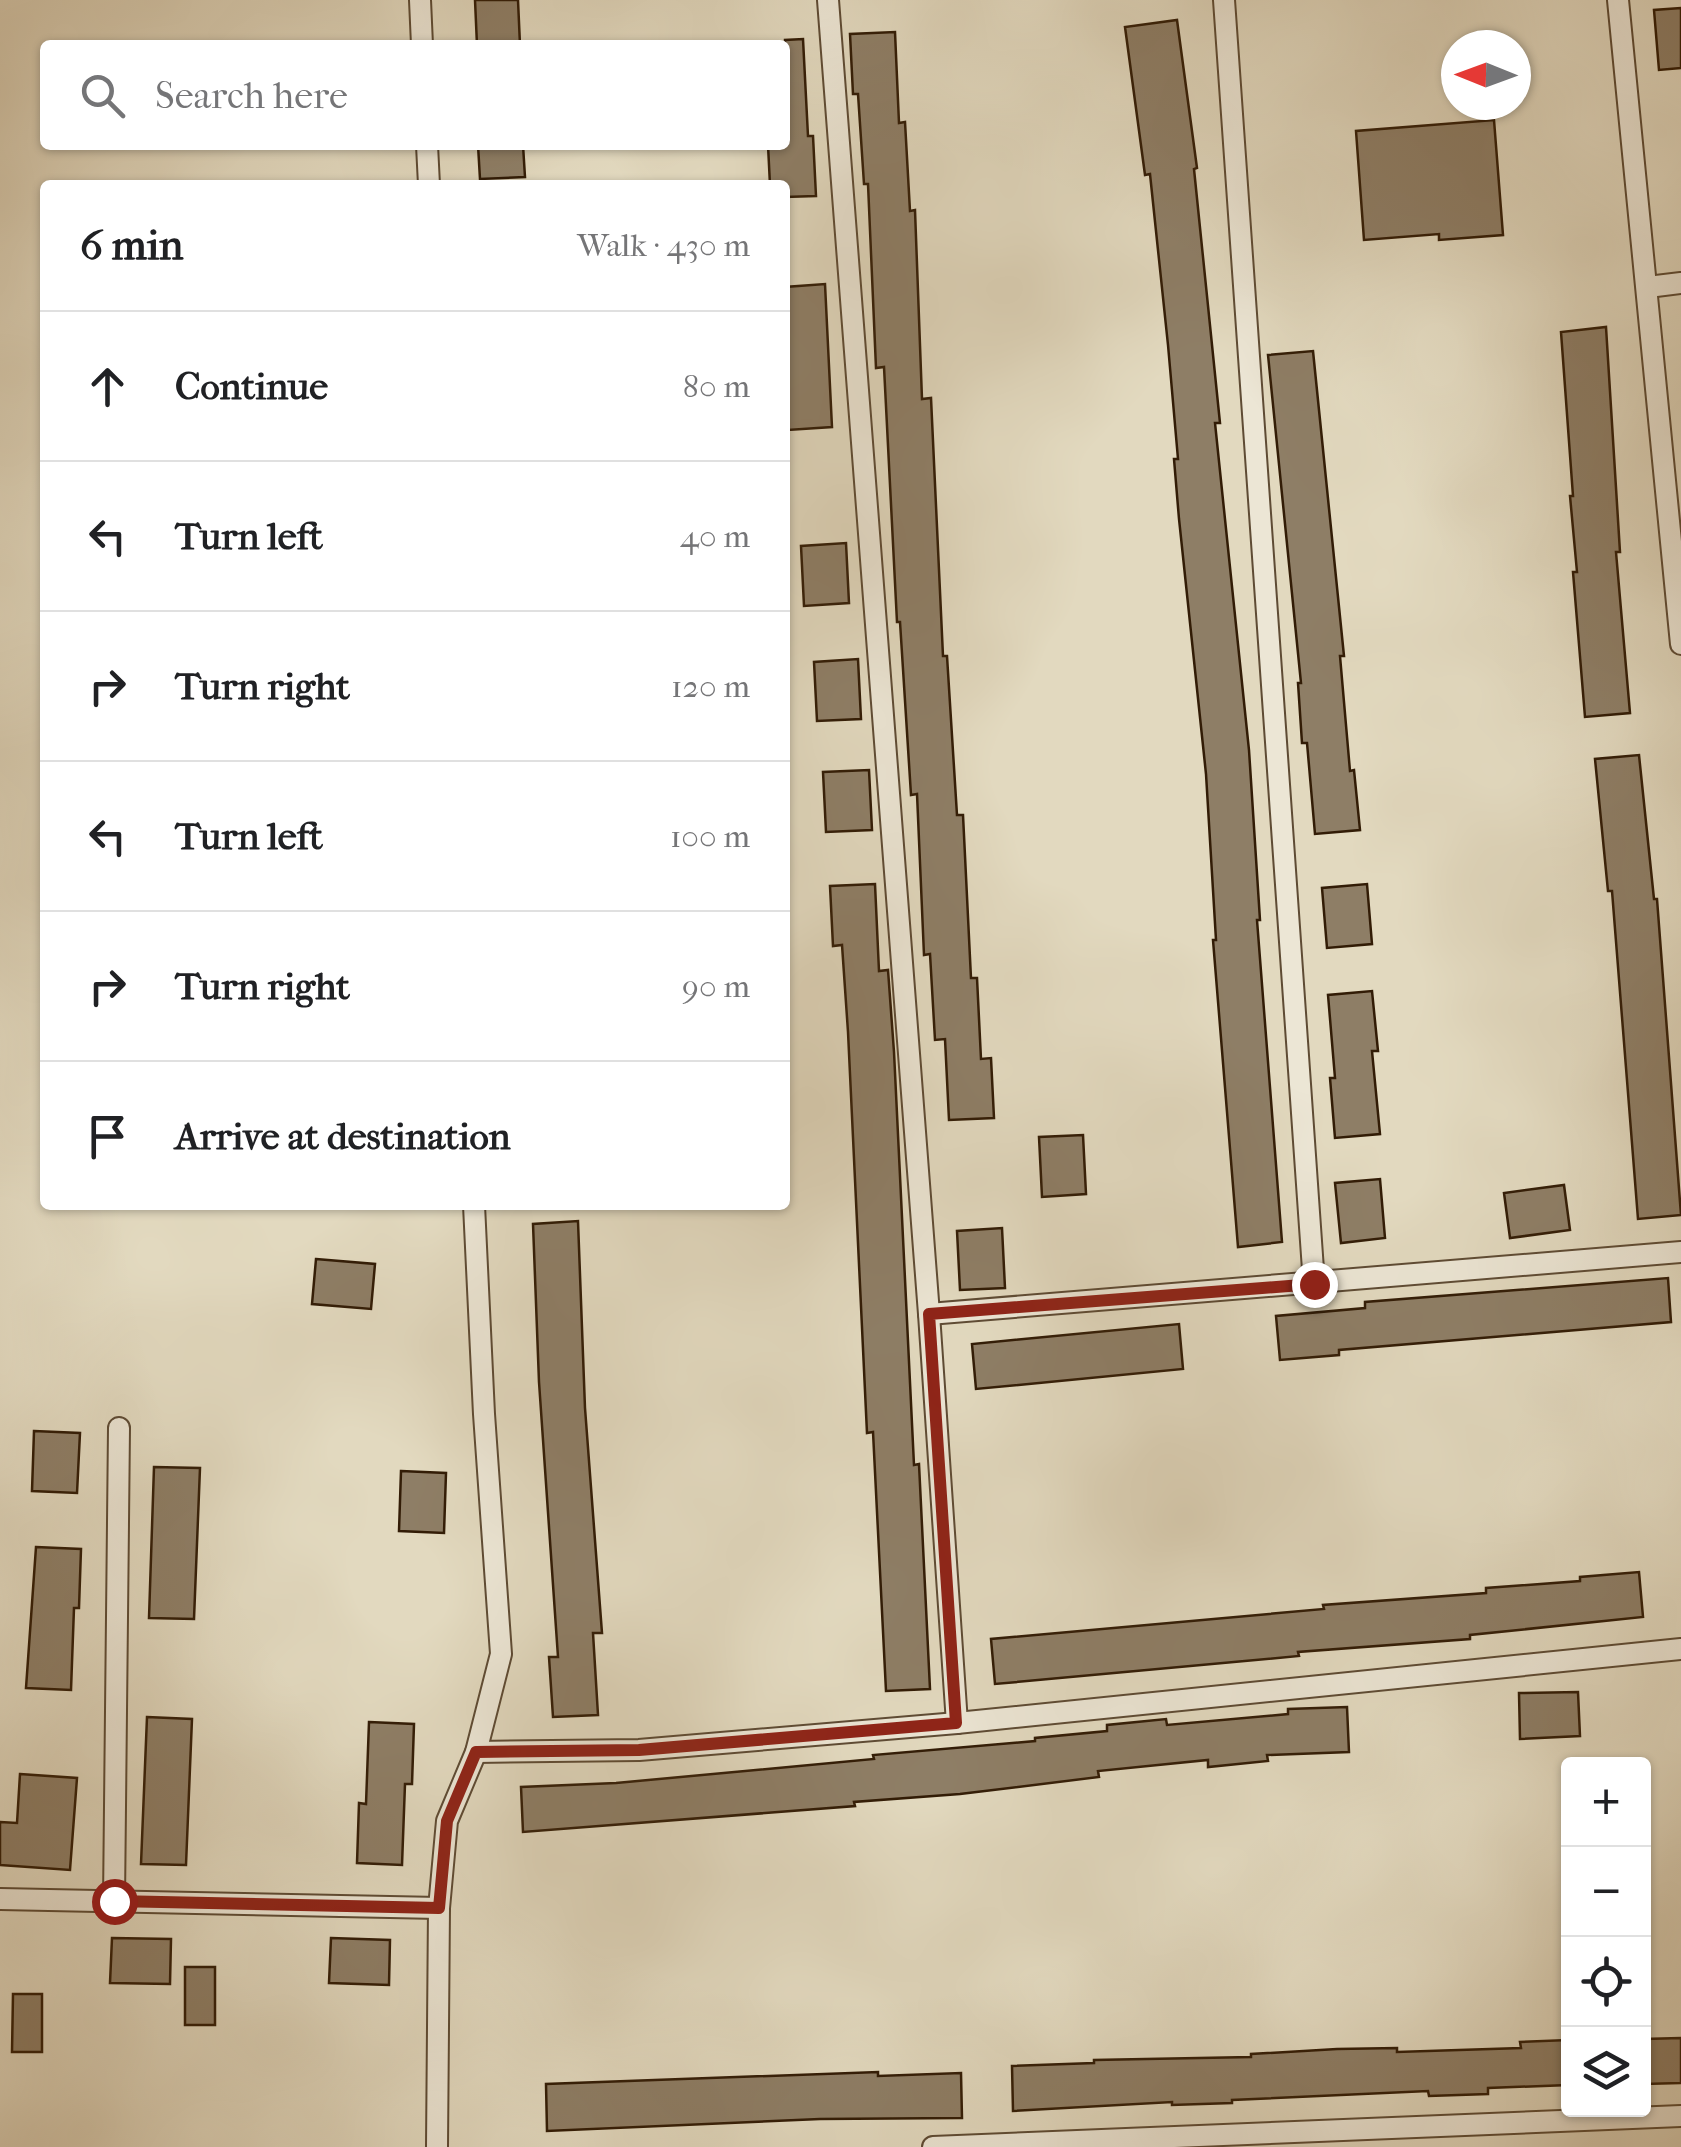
<!DOCTYPE html>
<html lang="en">
<head>
<meta charset="utf-8">
<style>
  body { margin:0; font-family:"IM FELL French Canon",serif; background:#f6f6f6; color:#202124 }
  .controls { position:absolute; right:30px; bottom:30px; display:grid; overflow:hidden; border-radius:10px; box-shadow:0 2px 8px #0004 }
  .controls button { width:90px; height:90px; display:grid; place-items:center; padding:0; border:0; border-bottom:2px solid #e0e0e0; background:#fff; color:#202124; font:50px sans-serif }
  .compass { position:absolute; left:1441px; top:30px; width:90px; height:90px; border-radius:50%; background:#fff; box-shadow:0 2px 8px #0004; rotate:271deg }
  .stop { position:absolute; width:30px; height:30px; margin:-22px; border:8px solid #8f2418; border-radius:50%; background:#fff }
  .stop.end { background:#8f2418; border-color:#fff; box-shadow:0 2px 10px #0008 }
  .list { margin:0; padding:0; list-style:none }
  h2 { display:flex; justify-content:space-between; align-items:center; height:130px; margin:0; padding:0 40px; font-size:42px }
  h2 small { font-size:32px; font-weight:400; color:#757577 }
  .list li { display:grid; grid-template-columns:65px 1fr auto; gap:30px; align-items:center; box-sizing:border-box; height:150px; padding:0 40px; border-top:2px solid #e0e0e0 }
  .list b { display:block; font-size:38px; white-space:nowrap }
  .list em { font-size:32px; font-style:normal; color:#757577 }
  .icon { flex:none; width:55px; height:55px; fill:none; stroke:currentColor; stroke-width:2; stroke-linecap:round; stroke-linejoin:round }
  .map { position:relative; flex:none; width:1681px; height:2147px; overflow:hidden }
  .search { position:absolute; background:#fff; box-shadow:0 2px 8px #0004; left:40px; top:40px; width:750px; height:110px; display:flex; align-items:center; gap:25px; box-sizing:border-box; padding:0 35px; border-radius:10px; color:#757577; font-size:38px }
  .panel { position:absolute; background:#fff; box-shadow:0 2px 8px #0004; left:40px; top:180px; width:750px; height:1030px; border-radius:10px }
  .map>svg:first-child { display:block }
  .building { fill:#8e7e66; stroke:#321c06; stroke-width:2.5 }
  .lines { fill:none; stroke-linecap:round; stroke-linejoin:round }
  .street-casing { stroke:#5e4b34; stroke-width:24 }
  .street { stroke:#ece6d5; stroke-width:20 }
  .route { stroke:#8f2418; stroke-width:12 }
</style>
</head>
<body>
<div class="map">
<svg width="1681" height="2147" viewBox="0 0 1681 2147">
  <rect width="100%" height="100%" fill="#e2d9bf"/>
  <filter id="stains"><feTurbulence type="fractalNoise" baseFrequency=".002" numOctaves="4"/><feColorMatrix values="0 0 0 0 .2 0 0 0 0 .09 0 0 0 0 .02 0 0 0 .5 -.17"/></filter>
  <radialGradient id="worn" r=".72"><stop offset=".6" stop-color="#630" stop-opacity="0"/><stop offset="1" stop-color="#630" stop-opacity=".3"/></radialGradient>
  <!-- building -->
  <g class="building">
    <path d="M 475,0 L 518,0 L 520,45 L 477,45 Z"/>
    <path d="M 1681,8 L 1681,68 L 1659,70 L 1654,10 Z"/>
    <path d="M 1177,20 L 1197,168 L 1194,169 L 1220,423 L 1215,423 L 1249,750 L 1260,920 L 1257,920 L 1282,1242 L 1238,1247 L 1213,940 L 1216,940 L 1206,774 L 1179,519 L 1174,459 L 1178,459 L 1168,345 L 1150,174 L 1145,175 L 1125,27 Z"/>
    <path d="M 895,32 L 899,123 L 905,122 L 910,211 L 915,210 L 922,399 L 931,398 L 943,656 L 947,656 L 957,815 L 963,815 L 971,978 L 977,978 L 981,1059 L 991,1058 L 994,1118 L 949,1120 L 945,1039 L 935,1040 L 930,954 L 924,955 L 917,794 L 911,795 L 900,622 L 897,622 L 884,367 L 876,368 L 868,184 L 864,184 L 858,94 L 853,94 L 850,34 Z"/>
    <path d="M 803,39 L 808,136 L 813,136 L 816,196 L 785,197 L 785,185 L 770,185 L 768,145 L 785,145 L 785,40 Z"/>
    <path d="M 1494,120 L 1503,235 L 1439,240 L 1439,234 L 1364,240 L 1356,131 Z"/>
    <path d="M 478,145 L 523,145 L 525,177 L 480,179 Z"/>
    <path d="M 825,284 L 832,427 L 788,430 L 785,287 Z"/>
    <path d="M 1606,327 L 1620,552 L 1616,552 L 1630,713 L 1585,717 L 1573,572 L 1577,572 L 1570,496 L 1573,496 L 1561,332 Z"/>
    <path d="M 1313,351 L 1344,656 L 1340,656 L 1350,771 L 1354,770 L 1360,830 L 1315,834 L 1307,743 L 1302,743 L 1298,683 L 1301,683 L 1268,355 Z"/>
    <path d="M 846,543 L 849,603 L 804,606 L 801,546 Z"/>
    <path d="M 858,659 L 861,719 L 817,721 L 814,662 Z"/>
    <path d="M 1639,755 L 1654,899 L 1657,899 L 1681,1215 L 1638,1219 L 1612,891 L 1608,891 L 1595,759 Z"/>
    <path d="M 869,770 L 872,830 L 826,832 L 823,772 Z"/>
    <path d="M 875,884 L 879,971 L 888,970 L 894,1052 L 914,1465 L 919,1464 L 930,1689 L 886,1691 L 873,1432 L 867,1433 L 848,1032 L 842,945 L 833,946 L 830,886 Z"/>
    <path d="M 1367,884 L 1372,944 L 1327,948 L 1322,888 Z"/>
    <path d="M 1372,991 L 1378,1051 L 1372,1051 L 1380,1134 L 1335,1138 L 1330,1078 L 1335,1078 L 1328,995 Z"/>
    <path d="M 1083,1135 L 1086,1194 L 1042,1197 L 1039,1137 Z"/>
    <path d="M 1380,1179 L 1385,1238 L 1341,1243 L 1335,1183 Z"/>
    <path d="M 1564,1185 L 1570,1230 L 1510,1238 L 1504,1193 Z"/>
    <path d="M 578,1221 L 585,1408 L 602,1633 L 593,1633 L 598,1715 L 553,1717 L 549,1657 L 558,1657 L 539,1382 L 533,1224 Z"/>
    <path d="M 1002,1228 L 1005,1288 L 960,1290 L 957,1231 Z"/>
    <path d="M 316,1259 L 375,1264 L 371,1309 L 312,1304 Z"/>
    <path d="M 1668,1278 L 1671,1322 L 1339,1350 L 1339,1355 L 1280,1360 L 1276,1316 L 1365,1308 L 1365,1302 Z"/>
    <path d="M 1179,1324 L 1183,1369 L 976,1389 L 972,1344 Z"/>
    <path d="M 34,1431 L 80,1433 L 77,1493 L 32,1491 Z"/>
    <path d="M 154,1467 L 200,1468 L 194,1619 L 149,1618 Z"/>
    <path d="M 401,1471 L 446,1473 L 444,1533 L 399,1531 Z"/>
    <path d="M 36,1547 L 81,1549 L 79,1608 L 74,1608 L 71,1690 L 26,1688 Z"/>
    <path d="M 1639,1572 L 1643,1617 L 1470,1635 L 1470,1639 L 1298,1652 L 1299,1656 L 995,1684 L 991,1639 L 1324,1609 L 1323,1605 L 1486,1593 L 1486,1588 L 1580,1581 L 1580,1577 Z"/>
    <path d="M 1578,1692 L 1580,1736 L 1520,1739 L 1519,1693 Z"/>
    <path d="M 1347,1707 L 1349,1752 L 1267,1755 L 1268,1761 L 1208,1767 L 1208,1760 L 1098,1771 L 1099,1777 L 960,1794 L 854,1802 L 855,1806 L 523,1832 L 521,1787 L 616,1783 L 874,1759 L 873,1755 L 1035,1741 L 1035,1738 L 1107,1731 L 1107,1725 L 1166,1719 L 1167,1725 L 1288,1714 L 1288,1709 Z"/>
    <path d="M 147,1717 L 192,1719 L 186,1865 L 141,1864 Z"/>
    <path d="M 369,1722 L 414,1724 L 412,1784 L 405,1784 L 402,1865 L 357,1863 L 359,1803 L 366,1804 Z"/>
    <path d="M 20,1774 L 77,1778 L 70,1870 L 0,1865 L 0,1822 L 17,1823 Z"/>
    <path d="M 112,1938 L 171,1939 L 170,1984 L 110,1983 Z"/>
    <path d="M 331,1938 L 390,1940 L 389,1985 L 329,1983 Z"/>
    <rect x="185" y="1967" width="30" height="58"/>
    <path d="M 13,1994 L 42,1994 L 42,2052 L 12,2052 Z"/>
    <path d="M 1681,2038 L 1681,2083 L 1644,2084 L 1644,2039 Z"/>
    <path d="M 1568,2040 L 1568,2085 L 1488,2088 L 1488,2094 L 1429,2096 L 1428,2091 L 1232,2100 L 1232,2103 L 1172,2105 L 1172,2102 L 1013,2111 L 1012,2066 L 1094,2063 L 1094,2060 L 1251,2057 L 1251,2054 L 1337,2049 L 1397,2048 L 1397,2052 L 1521,2048 L 1520,2042 Z"/>
    <path d="M 878,2072 L 878,2076 L 961,2073 L 962,2118 L 820,2119 L 547,2131 L 546,2084 Z"/>
  </g>
  <g class="lines">
    <!-- street casing -->
    <g class="street-casing">
      <g id="street">
        <path d="M 420,0 L 422,45"/>
        <path d="M 828,0 L 929,1314 L 957,1723"/>
        <path d="M 1224,0 L 1314,1284"/>
        <path d="M 1618,0 L 1681,644"/>
        <path d="M 427,145 L 429,185"/>
        <path d="M 1648,287 L 1681,283"/>
        <path d="M 929,1314 L 1681,1252"/>
        <path d="M 476,1752 L 639,1750 L 957,1723 L 1681,1649"/>
        <path d="M 0,1899 L 439,1908"/>
        <path d="M 114,1901 L 119,1428"/>
        <path d="M 437,2147 L 439,1908 L 447,1821 L 476,1752 L 501,1654 L 484,1414 L 474,1205"/>
        <path d="M 933,2147 L 1681,2116"/>
      </g>
    </g>
    <!-- street -->
    <use href="#street" class="street"/>
  </g>
  <g class="lines">
    <!-- route -->
    <path class="route" d="M 114,1901 L 439,1908 L 447,1821 L 476,1752 L 639,1750 L 956,1723 L 929,1314 L 1314,1284"/>
  </g>
  <rect width="100%" height="100%" filter="url(#stains)"/>
  <rect width="100%" height="100%" fill="url(#worn)"/>
</svg>
<div class="controls">
<button>+</button>
<button>−</button>
<button><svg class="icon" aria-label="locate" viewBox="0 0 24 24"><circle cx="12" cy="12" r="6"/><path d="M12 2v4M12 18v4M2 12h4M18 12h4"/></svg></button>
<button><svg class="icon" aria-label="layers" viewBox="0 0 24 24"><path d="M12 4l9 5-9 5-9-5zM3 14l9 5 9-5"/></svg></button>
</div>
<svg class="compass" viewBox="-18 -18 36 36"><path d="M0-13l5 13h-10z" fill="#e53935"/><path d="M0 13l5-13h-10z" fill="#757577"/></svg>
<div class="stop" style="left:114px;top:1901px"></div>
<div class="stop end" style="left:1314px;top:1284px"></div>
<div class="search"><svg class="icon" aria-label="search" viewBox="0 0 24 24"><circle cx="10" cy="10" r="6"/><path d="M15 15l6 6"/></svg>Search here</div>
<section class="panel">
<h2>6 min<small>Walk · 430 m</small></h2>
<ul class="list">
<li><svg class="icon" aria-label="ahead" viewBox="0 0 24 24"><path d="M12 20V5M6 11l6-6 6 6"/></svg><div><b>Continue</b></div><em>80 m</em></li>
<li><svg class="icon" aria-label="left" viewBox="0 0 24 24"><path d="M17 20v-9H6M10 6l-5 5 5 5"/></svg><div><b>Turn left</b></div><em>40 m</em></li>
<li><svg class="icon" aria-label="right" viewBox="0 0 24 24"><path d="M7 20v-9h11M14 6l5 5-5 5"/></svg><div><b>Turn right</b></div><em>120 m</em></li>
<li><svg class="icon" aria-label="left" viewBox="0 0 24 24"><path d="M17 20v-9H6M10 6l-5 5 5 5"/></svg><div><b>Turn left</b></div><em>100 m</em></li>
<li><svg class="icon" aria-label="right" viewBox="0 0 24 24"><path d="M7 20v-9h11M14 6l5 5-5 5"/></svg><div><b>Turn right</b></div><em>90 m</em></li>
<li><svg class="icon" aria-label="arrive" viewBox="0 0 24 24"><path d="M6 21V4h12l-3 4 3 4H6"/></svg><div><b>Arrive at destination</b></div></li>
</ul>
</section>
</div>
</body>
</html>
